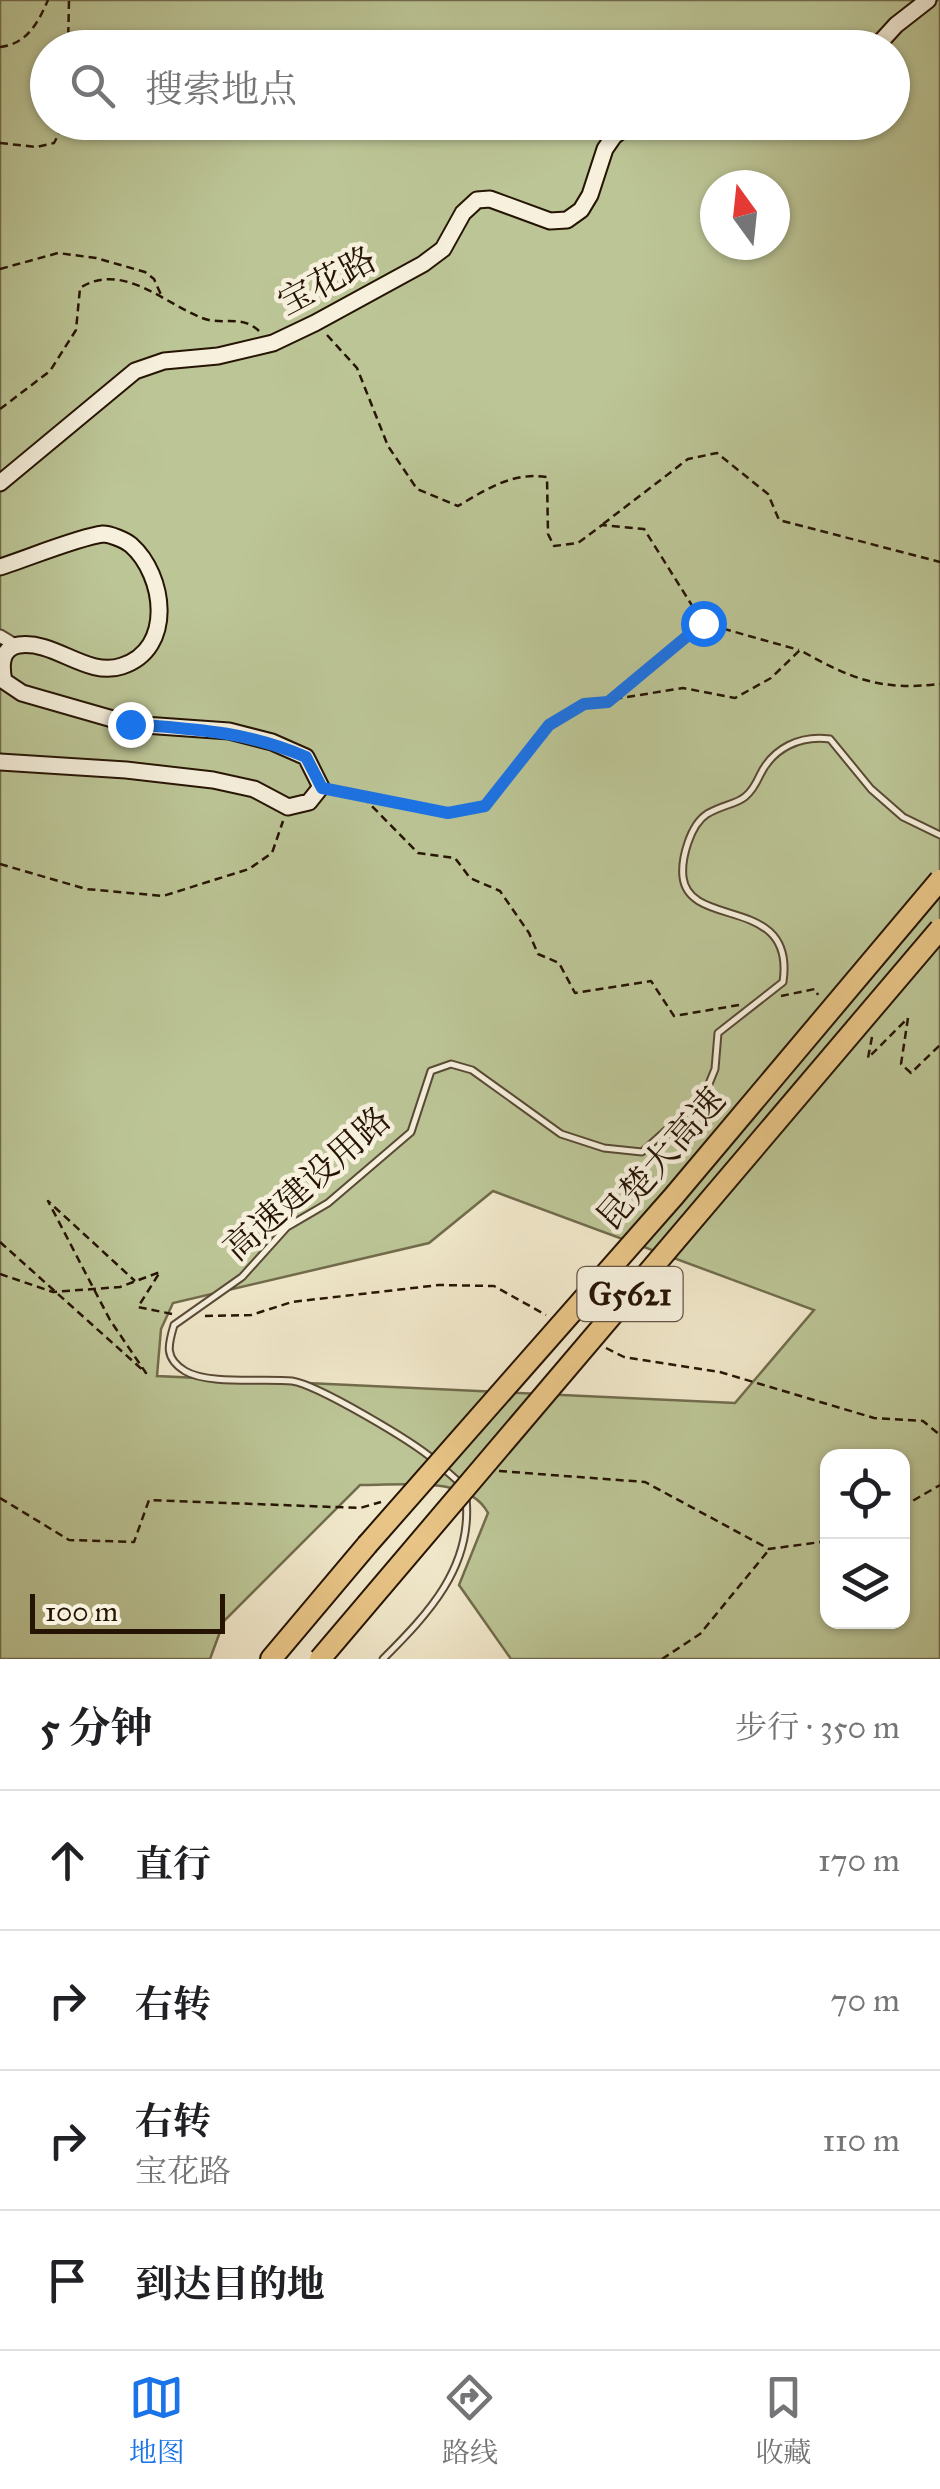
<!DOCTYPE html>
<html lang="zh">
<head>
<meta charset="utf-8">
<style>
  body { margin:0; font-family:"IM FELL Great Primer","Noto Serif SC",serif; background:#f2f2f2; color:#202124 }
  .controls { position:absolute; right:30px; bottom:30px; display:grid; overflow:hidden; border-radius:20px; box-shadow:0 2px 8px #0004 }
  .controls button { width:90px; height:90px; display:grid; place-items:center; padding:0; border:0; border-bottom:2px solid #e0e0e0; background:#fff; color:#202124; font:50px sans-serif }
  .compass { position:absolute; left:700px; top:170px; width:90px; height:90px; border-radius:50%; background:#fff; box-shadow:0 2px 8px #0004; rotate:345deg }
  .scale { position:absolute; left:30px; bottom:25px; width:195px; box-sizing:border-box; padding-left:10px; border:5px solid #261403; border-top:0; font-size:28px; line-height:35px; white-space:nowrap; color:#261403; -webkit-text-stroke:8px #f6f0dd; paint-order:stroke }
  .stop { position:absolute; width:30px; height:30px; margin:-22px; border:8px solid #1a73e8; border-radius:50%; background:#fff }
  .stop.end { background:#1a73e8; border-color:#fff; box-shadow:0 2px 10px #0008 }
  .list { margin:0; padding:0; list-style:none }
  h2 { display:flex; justify-content:space-between; align-items:center; height:130px; margin:0; padding:0 40px; font-size:42px }
  h2 small { font-size:32px; font-weight:400; color:#757577 }
  .list li { display:grid; grid-template-columns:65px 1fr auto; gap:30px; align-items:center; box-sizing:border-box; height:140px; padding:0 40px; border-top:2px solid #e0e0e0 }
  .list b { display:block; font-size:38px; white-space:nowrap }
  .list p { margin:0; font-size:32px; white-space:nowrap; color:#757577 }
  .list em { font-size:32px; font-style:normal; color:#757577 }
  .icon { flex:none; width:55px; height:55px; fill:none; stroke:currentColor; stroke-width:2; stroke-linecap:round; stroke-linejoin:round }
  .map { position:relative; flex:none; width:940px; height:1659px; overflow:hidden }
  .search { position:absolute; background:#fff; box-shadow:0 2px 8px #0004; left:30px; right:30px; top:30px; height:110px; display:flex; align-items:center; gap:25px; box-sizing:border-box; padding:0 35px; border-radius:55px; color:#757577; font-size:38px }
  .sheet { height:690px; background:#fff }
  nav { display:flex; justify-content:space-around; align-items:center; box-sizing:border-box; height:140px; border-top:2px solid #e0e0e0; background:#fff; font-size:28px; color:#757577 }
  nav a { display:grid; justify-items:center; gap:5px }
  nav .on { color:#1a73e8 }
  .map>svg:first-child { display:block }
  .green { fill:#bcc596; stroke:#716c4c; stroke-width:2.5; fill-rule:evenodd }
  .lines { fill:none; stroke-linecap:round; stroke-linejoin:round }
  .lane-casing { stroke:#594935; stroke-width:9 }
  .street-casing { stroke:#594935; stroke-width:15 }
  .secondary-casing { stroke:#261403; stroke-width:19 }
  .highway-casing { stroke:#261403; stroke-width:24 }
  .path { stroke:#261403; stroke-width:2.5; stroke-dasharray:8 5; stroke-linecap:butt }
  .lane { stroke:#f6f0dd; stroke-width:5 }
  .street { stroke:#f6f0dd; stroke-width:11 }
  .secondary { stroke:#f6f0dd; stroke-width:15 }
  .highway { stroke:#e8c486; stroke-width:20 }
  .highway-bridge-casing { stroke:#261403; stroke-width:24; stroke-linecap:butt }
  .highway-bridge { stroke:#e8c486; stroke-width:20 }
  .route { stroke:#1a73e8; stroke-width:12 }
  .labels { text-anchor:middle; dominant-baseline:central; stroke-width:9; stroke-linejoin:round; paint-order:stroke }
  .shield { fill:#f6f0dd; stroke:#645644; stroke-width:2.5 }
  .shield-label { font-size:32px; font-weight:bold; fill:#261403 }
  .street-label { font-size:35px; fill:#261403; stroke:#f6f0dd }
</style>
</head>
<body>
<div class="map">
<svg width="940" height="1659" viewBox="0 0 940 1659">
  <rect width="100%" height="100%" fill="#f1e8cb"/>
  <filter id="stains"><feTurbulence type="fractalNoise" baseFrequency=".002" numOctaves="4"/><feColorMatrix values="0 0 0 0 .2 0 0 0 0 .09 0 0 0 0 .02 0 0 0 .5 -.17"/></filter>
  <radialGradient id="worn" r=".72"><stop offset=".6" stop-color="#630" stop-opacity="0"/><stop offset="1" stop-color="#630" stop-opacity=".3"/></radialGradient>
  <!-- green -->
  <path class="green" d="M 0,0 L 940,0 L 940,1659 L 511,1659 L 459,1585 L 488,1513 C 468,1474 397,1486 360,1485 L 224,1621 L 210,1659 L 0,1659 ZM 48,48 L 892,48 L 892,122 L 48,122 ZM 715,185 L 775,185 L 775,245 L 715,245 ZM 493,1191 L 814,1310 L 735,1403 L 157,1376 L 161,1329 L 173,1303 L 429,1243 ZM 828,1456 L 902,1456 L 902,1622 L 828,1622 Z"/>
  <g class="lines">
    <!-- lane casing -->
    <g class="lane-casing">
      <g id="lane">
        <path d="M 434,1460 C 412,1441 318,1385 292,1381 C 265,1378 208,1385 185,1371 C 164,1358 168,1345 174,1325 L 242,1277 L 287,1227 L 328,1203 L 411,1132 L 431,1071 L 451,1064 L 472,1070 L 561,1134 L 604,1148 L 642,1152 L 704,1096 L 715,1069 L 718,1033 L 783,982 C 796,894 689,930 683,877 C 681,859 690,825 707,814 C 733,799 745,808 760,775 C 773,748 800,735 830,739 L 871,789 L 903,817 L 940,835"/>
        <path d="M 442,1467 L 460,1483"/>
        <path d="M 383,1659 C 428,1614 473,1567 466,1498"/>
      </g>
    </g>
    <!-- street casing -->
    <g class="street-casing">
      <path id="street" d="M 0,636 L 15,645"/>
    </g>
    <!-- secondary casing -->
    <g class="secondary-casing">
      <g id="secondary">
        <path d="M 875,48 L 896,25 L 928,0"/>
        <path d="M 0,483 L 135,371 L 164,361 L 218,356 L 273,343 L 315,323 L 423,264 L 443,249 L 463,213 L 477,200 L 490,199 L 550,221 L 567,220 L 581,210 L 590,195 L 605,149 L 614,136 L 633,122"/>
        <path d="M 0,567 C 26,559 78,537 103,534 C 110,534 125,540 131,545 C 165,575 175,649 122,666 C 87,678 55,640 19,645 C 0,648 1,667 4,681 L 22,693 L 130,724 L 229,731 L 272,742 L 306,757 L 321,787 L 309,802 L 288,807 L 254,789 L 213,780 L 126,770 L 0,762"/>
      </g>
    </g>
    <!-- highway casing -->
    <g class="highway-casing">
      <path id="highway" d="M 271,1659 L 367,1545"/>
    </g>
    <!-- path -->
    <g class="path">
      <path d="M 0,47 C 27,44 38,23 48,0"/>
      <path d="M 68,48 L 69,0"/>
      <path d="M 0,143 L 37,147 L 54,143 L 65,122"/>
      <path d="M 0,269 L 58,253 L 96,258 L 145,272 L 154,279 L 162,297"/>
      <path d="M 327,335 L 357,368 L 388,446 L 417,489 L 458,506 C 487,489 512,472 547,477 L 548,534 L 554,546 L 578,543 L 602,525 L 644,529 L 703,623"/>
      <path d="M 0,409 L 50,371 L 76,330 L 80,288 C 121,261 164,303 202,318 C 223,326 241,314 259,331"/>
      <path d="M 603,524 L 688,459 L 717,453 L 768,494 L 779,520 L 940,562"/>
      <path d="M 609,701 L 703,623 L 799,650"/>
      <path d="M 337,791 L 449,813 L 485,805 L 549,725 L 584,704 L 683,688 L 735,698 L 771,678 L 800,650 C 851,679 881,691 940,684"/>
      <path d="M 363,797 L 418,853 L 455,858 L 470,878 L 500,891 L 529,933 L 538,954 L 559,963 L 575,993 L 651,981 L 674,1016 L 739,1005"/>
      <path d="M 0,864 L 86,889 L 163,896 L 249,869 L 272,853 L 283,821"/>
      <path d="M 781,996 L 815,989 L 818,995"/>
      <path d="M 872,1037 L 868,1058 L 908,1018 L 901,1064 L 911,1073 L 940,1045"/>
      <path d="M 0,1242 L 146,1373 L 110,1320 L 48,1201 L 135,1281"/>
      <path d="M 0,1274 L 53,1292 L 120,1287 L 160,1272 L 138,1307 L 172,1314"/>
      <path d="M 205,1316 L 251,1315 L 292,1302 L 439,1285 L 494,1286 L 546,1315"/>
      <path d="M 606,1348 L 624,1357 L 720,1372 L 874,1418 L 923,1421 L 940,1435"/>
      <path d="M 499,1471 L 645,1482 L 769,1549 L 828,1541"/>
      <path d="M 0,1498 L 69,1540 L 134,1542 L 149,1500 L 360,1508 L 381,1502"/>
      <path d="M 902,1507 L 940,1485"/>
      <path d="M 662,1659 L 700,1634 L 768,1551"/>
    </g>
    <!-- lane -->
    <use href="#lane" class="lane"/>
    <!-- street -->
    <use href="#street" class="street"/>
    <!-- secondary -->
    <use href="#secondary" class="secondary"/>
    <!-- highway -->
    <use href="#highway" class="highway"/>
    <!-- highway-bridge casing -->
    <g class="highway-bridge-casing">
      <g id="highway-bridge">
        <path d="M 367,1545 L 674,1196 L 940,880"/>
        <path d="M 320,1659 L 940,929"/>
      </g>
    </g>
    <!-- highway-bridge -->
    <use href="#highway-bridge" class="highway-bridge"/>
  </g>
  <g class="lines">
    <!-- route -->
    <path class="route" d="M 130,724 C 194,729 246,731 306,757 L 322,788 L 448,813 L 485,806 L 549,725 L 584,704 L 608,702 L 703,623"/>
  </g>
  <g class="labels">
    <!-- shield labels -->
    <rect class="shield" x="577.5" y="1267" width="105" height="54" rx="8"/>
    <g class="shield-label">
      <text x="630" y="1294">G5621</text>
    </g>
    <!-- street labels -->
    <g class="street-label">
      <text transform="translate(327 281) rotate(-28)">宝花路</text>
      <text transform="translate(661 1159) rotate(-49)">昆楚大高速</text>
      <text transform="translate(307 1184) rotate(-42)">高速建设用路</text>
    </g>
  </g>
  <rect width="100%" height="100%" filter="url(#stains)"/>
  <rect width="100%" height="100%" fill="url(#worn)"/>
</svg>
<div class="controls">
<button><svg class="icon" aria-label="locate" viewBox="0 0 24 24"><circle cx="12" cy="12" r="6"/><path d="M12 2v4M12 18v4M2 12h4M18 12h4"/></svg></button>
<button><svg class="icon" aria-label="layers" viewBox="0 0 24 24"><path d="M12 4l9 5-9 5-9-5zM3 14l9 5 9-5"/></svg></button>
</div>
<svg class="compass" viewBox="-18 -18 36 36"><path d="M0-13l5 13h-10z" fill="#e53935"/><path d="M0 13l5-13h-10z" fill="#757577"/></svg>
<div class="scale">100 m</div>
<div class="stop" style="left:703px;top:623px"></div>
<div class="stop end" style="left:130px;top:724px"></div>
<div class="search"><svg class="icon" aria-label="search" viewBox="0 0 24 24"><circle cx="10" cy="10" r="6"/><path d="M15 15l6 6"/></svg>搜索地点</div>
</div>
<section class="sheet">
<h2>5 分钟<small>步行 · 350 m</small></h2>
<ul class="list">
<li><svg class="icon" aria-label="ahead" viewBox="0 0 24 24"><path d="M12 20V5M6 11l6-6 6 6"/></svg><div><b>直行</b></div><em>170 m</em></li>
<li><svg class="icon" aria-label="right" viewBox="0 0 24 24"><path d="M7 20v-9h11M14 6l5 5-5 5"/></svg><div><b>右转</b></div><em>70 m</em></li>
<li><svg class="icon" aria-label="right" viewBox="0 0 24 24"><path d="M7 20v-9h11M14 6l5 5-5 5"/></svg><div><b>右转</b><p>宝花路</p></div><em>110 m</em></li>
<li><svg class="icon" aria-label="arrive" viewBox="0 0 24 24"><path d="M6 21V4h12l-3 4 3 4H6"/></svg><div><b>到达目的地</b></div></li>
</ul>
</section>
<nav>
<a class="on"><svg class="icon" aria-label="map" viewBox="0 0 24 24"><path d="M3 6l6-2 6 2 6-2v14l-6 2-6-2-6 2zM9 4v14M15 6v14"/></svg>地图</a>
<a><svg class="icon" aria-label="directions" viewBox="0 0 24 24"><path d="M12 3l9 9-9 9-9-9zM9 14v-3h6M13 9l2 2-2 2"/></svg>路线</a>
<a><svg class="icon" aria-label="saved" viewBox="0 0 24 24"><path d="M7 4h10v16l-5-4-5 4z"/></svg>收藏</a>
</nav>
</body>
</html>
